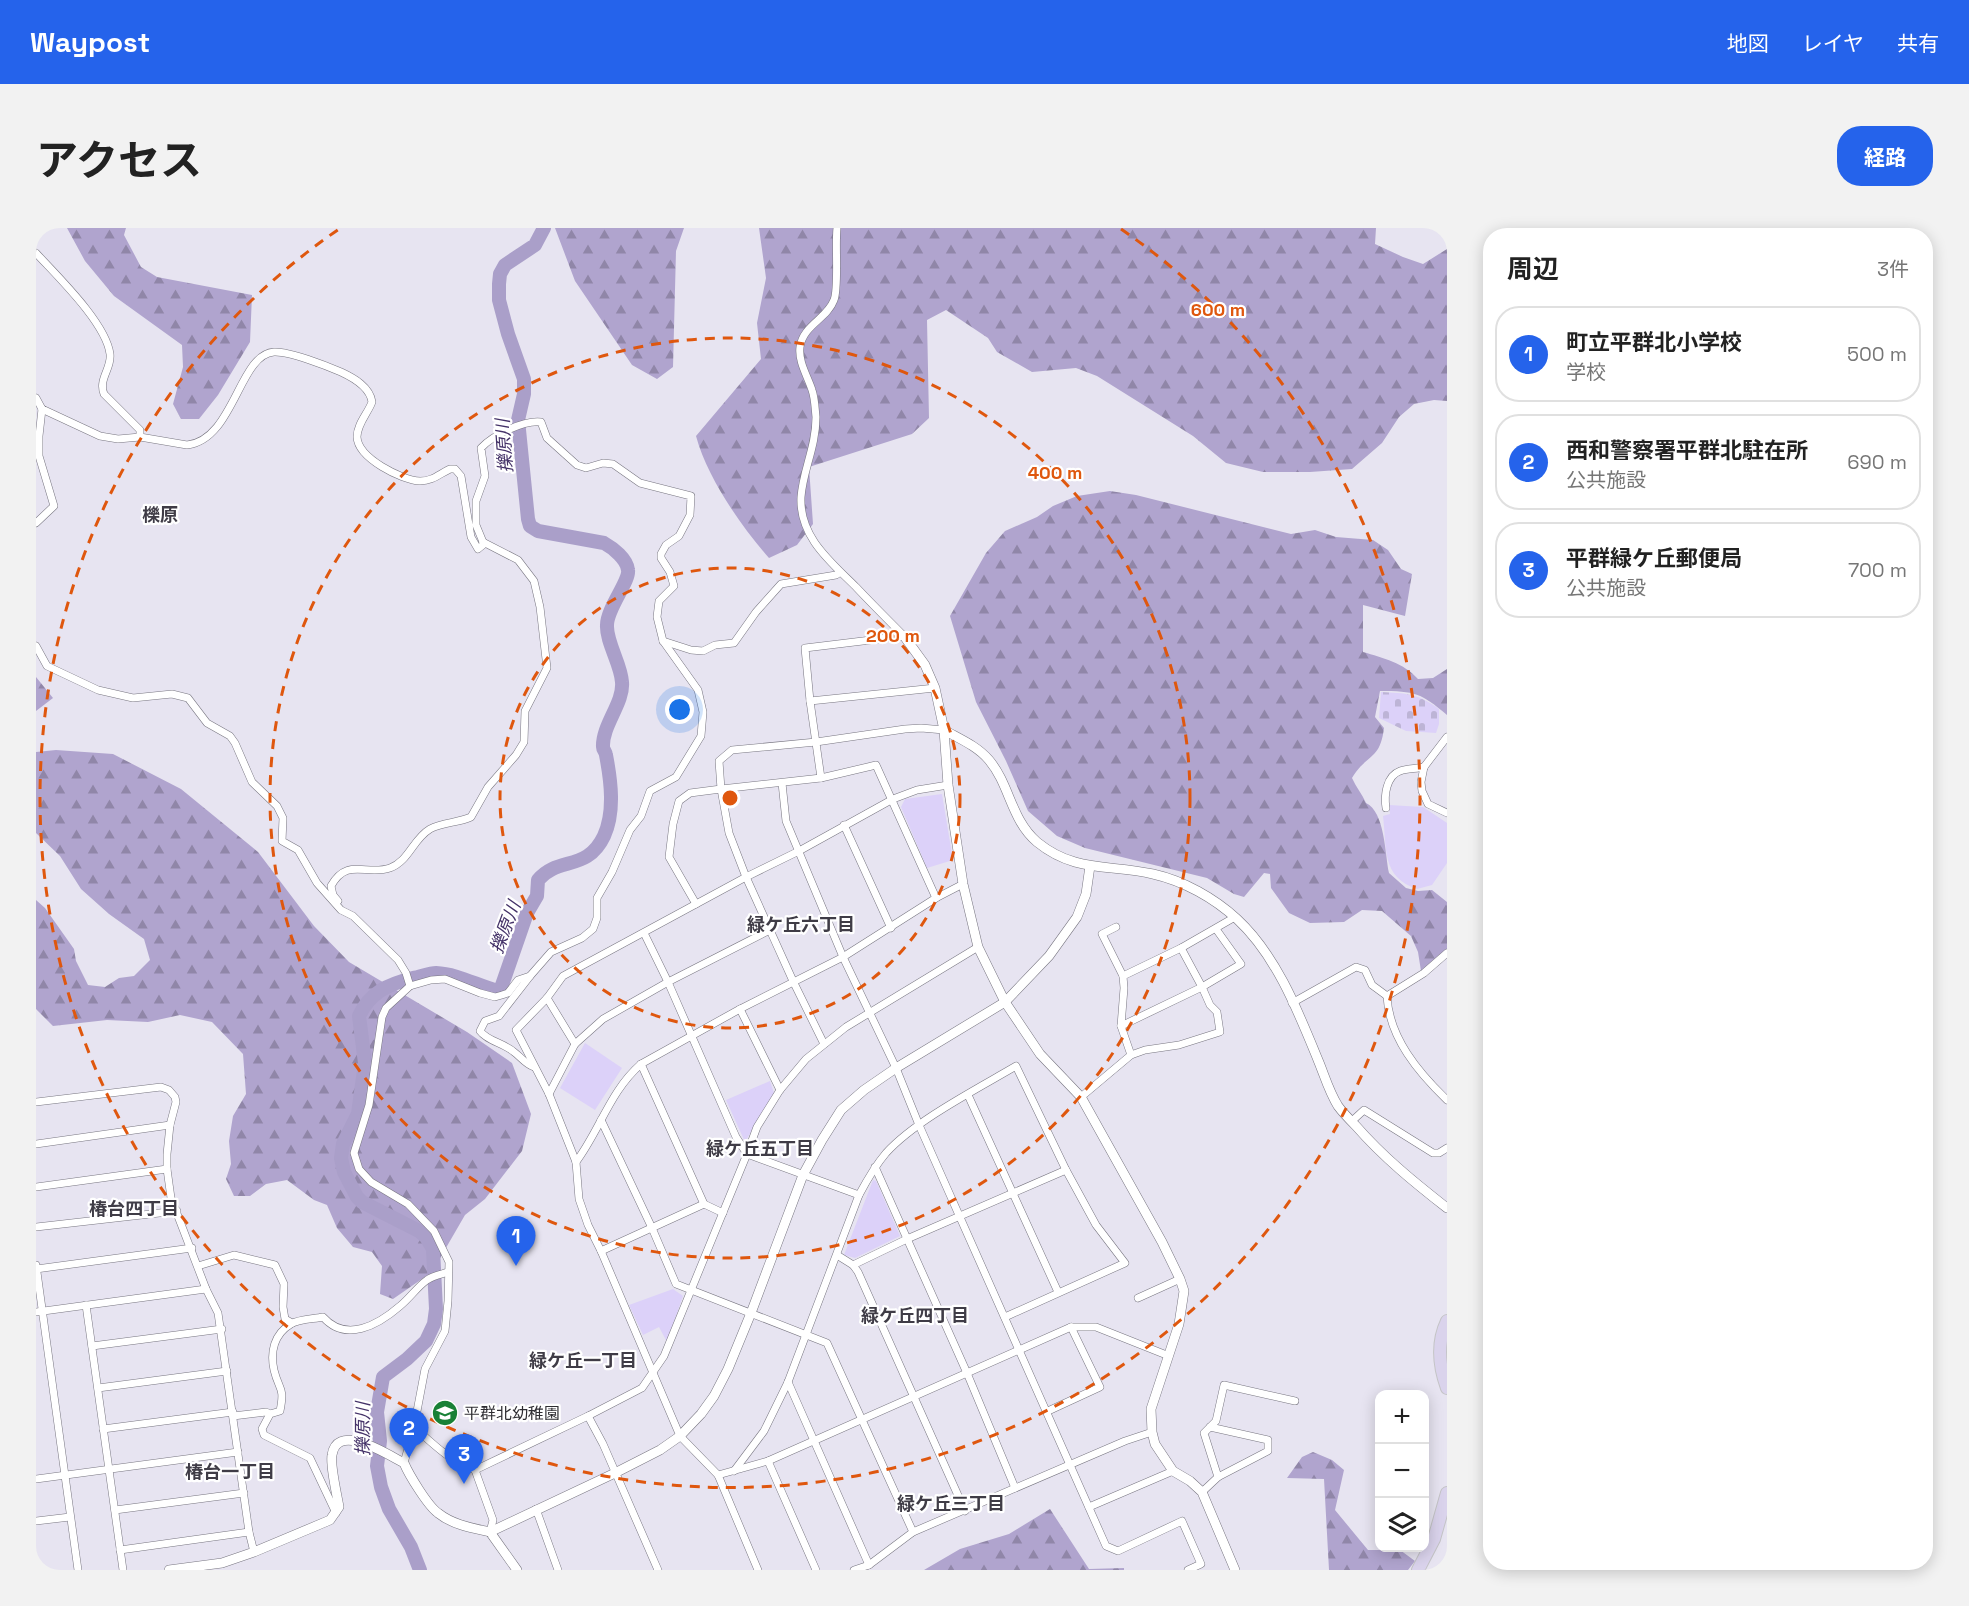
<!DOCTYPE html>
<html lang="ja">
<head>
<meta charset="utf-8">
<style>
  body { margin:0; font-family:"Space Grotesk","Noto Sans JP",sans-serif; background:#f2f2f2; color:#222 }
  .controls { position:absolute; right:18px; bottom:18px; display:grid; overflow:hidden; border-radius:12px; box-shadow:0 3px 15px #0003 }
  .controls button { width:54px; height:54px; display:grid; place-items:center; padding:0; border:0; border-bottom:2px solid #e0e0e0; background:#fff; color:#222; font:30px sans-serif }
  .you { position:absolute; left:644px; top:482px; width:21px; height:21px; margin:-15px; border:4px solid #fff; border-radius:50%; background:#1a73e8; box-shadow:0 0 0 9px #1a73e833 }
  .badge { display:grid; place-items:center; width:39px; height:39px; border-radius:50%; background:#2563eb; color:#fff; font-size:20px; font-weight:700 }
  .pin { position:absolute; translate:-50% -50px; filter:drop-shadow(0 2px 3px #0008) }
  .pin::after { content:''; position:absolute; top:32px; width:21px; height:18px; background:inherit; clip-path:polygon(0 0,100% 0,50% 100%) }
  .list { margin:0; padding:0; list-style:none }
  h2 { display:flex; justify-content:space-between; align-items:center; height:78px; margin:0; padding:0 24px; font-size:26px }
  h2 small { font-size:20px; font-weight:400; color:#767676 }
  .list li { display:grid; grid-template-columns:39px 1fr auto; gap:18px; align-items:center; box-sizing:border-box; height:96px; margin:0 12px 12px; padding:0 12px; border:2px solid #e0e0e0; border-radius:24px }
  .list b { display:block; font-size:22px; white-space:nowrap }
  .list p { margin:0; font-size:20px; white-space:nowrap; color:#767676 }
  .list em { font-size:20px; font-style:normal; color:#767676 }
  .icon { flex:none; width:33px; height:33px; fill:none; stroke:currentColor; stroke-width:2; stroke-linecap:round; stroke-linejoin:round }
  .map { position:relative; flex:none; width:1411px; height:1342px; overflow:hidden; border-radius:24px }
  header { display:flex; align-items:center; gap:36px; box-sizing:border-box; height:84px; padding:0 30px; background:#2563eb; color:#fff }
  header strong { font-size:28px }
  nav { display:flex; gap:33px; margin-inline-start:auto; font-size:21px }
  .intro { display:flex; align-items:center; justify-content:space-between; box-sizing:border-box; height:144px; padding:0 36px }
  h1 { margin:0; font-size:42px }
  .button { padding:15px 27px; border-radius:24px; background:#2563eb; color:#fff; font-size:21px; font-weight:700 }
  main { display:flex; gap:36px; padding:0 36px }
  aside { flex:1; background:#fff; border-radius:24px; box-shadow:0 3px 15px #0003 }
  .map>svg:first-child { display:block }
  .green { fill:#dcd1f9 }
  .forest { fill:url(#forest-firs) }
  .cemetery { fill:url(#cemetery-stones) }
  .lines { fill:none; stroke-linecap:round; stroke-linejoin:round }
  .river { stroke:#aa9fc9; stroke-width:14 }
  .street-casing { stroke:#787681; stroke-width:8 }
  .secondary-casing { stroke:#787681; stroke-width:10 }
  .highway-casing { stroke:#c4c4c6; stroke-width:14 }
  .street { stroke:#fff; stroke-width:7 }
  .secondary { stroke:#fff; stroke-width:9 }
  .highway { stroke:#dad3ec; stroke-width:12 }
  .ring { fill:none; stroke:#df570e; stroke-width:3; stroke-dasharray:10 8 }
  .labels { text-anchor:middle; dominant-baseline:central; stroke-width:4.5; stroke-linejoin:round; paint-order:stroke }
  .poi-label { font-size:16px; fill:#2e2d32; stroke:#fff; text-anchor:start }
  .water-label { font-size:18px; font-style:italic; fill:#443268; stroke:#fff }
  .neighbourhood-label { font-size:18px; font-weight:bold; fill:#3f3c46; stroke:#fff }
  .centre { fill:#df570e; stroke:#fff; stroke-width:3 }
  .ring-label { font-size:18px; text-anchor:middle; font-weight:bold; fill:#df570e; stroke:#fff; stroke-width:4.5; stroke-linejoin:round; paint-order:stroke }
</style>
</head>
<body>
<header>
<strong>Waypost</strong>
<nav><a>地図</a><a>レイヤ</a><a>共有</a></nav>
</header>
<div class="intro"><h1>アクセス</h1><a class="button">経路</a></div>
<main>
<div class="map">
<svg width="1411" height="1342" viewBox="0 0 1411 1342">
  <defs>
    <pattern id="forest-firs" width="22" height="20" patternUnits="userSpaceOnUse" patternTransform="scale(1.5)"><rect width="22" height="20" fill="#b0a4ce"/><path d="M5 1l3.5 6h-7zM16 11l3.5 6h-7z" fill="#9086a8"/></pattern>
    <pattern id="cemetery-stones" width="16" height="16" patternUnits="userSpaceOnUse" patternTransform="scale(1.5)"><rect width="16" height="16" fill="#dcd1f9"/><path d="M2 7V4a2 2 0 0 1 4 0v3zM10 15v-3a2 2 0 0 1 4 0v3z" fill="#bdb4d6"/></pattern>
  </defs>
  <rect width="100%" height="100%" fill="#e7e4f1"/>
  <!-- green -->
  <g class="green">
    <path d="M 906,566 L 917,632 L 891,640 L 865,579 L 869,571 Z"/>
    <path d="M 1353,577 L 1387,579 L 1411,595 L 1411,635 L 1396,657 L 1381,661 C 1345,649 1351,620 1347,588 L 1354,586 Z"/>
    <path d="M 549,815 L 586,840 L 559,882 L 524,860 Z"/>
    <path d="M 734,853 L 738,865 L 709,914 L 690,872 Z"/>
    <path d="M 837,952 L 840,953 L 864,1008 L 819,1030 L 808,1027 Z"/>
    <path d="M 637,1061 L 647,1068 L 631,1114 L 623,1099 L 607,1107 L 593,1077 Z"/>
  </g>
  <!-- forest -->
  <g class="forest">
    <path d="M 31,0 L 90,0 L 88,7 L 105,39 L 121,49 L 216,67 L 214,114 L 182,167 L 163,191 L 145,191 L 137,176 L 147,139 L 146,117 L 78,68 L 49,33 Z"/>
    <path d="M 519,0 L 648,0 L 640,23 L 637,139 L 621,151 L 596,137 L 539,53 Z"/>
    <path d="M 723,0 L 1340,0 L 1339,16 L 1367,29 L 1387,36 L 1411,21 L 1411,173 L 1398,172 L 1378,176 L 1363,189 L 1346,215 L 1316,241 L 1274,244 L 1227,244 L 1190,235 L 1157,208 L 1061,148 L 1040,140 L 996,144 L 961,124 L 952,110 L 910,82 L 891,92 L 893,190 L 876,206 L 773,239 L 777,296 L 761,317 L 733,330 C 704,297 671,249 660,208 L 725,131 L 721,95 L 730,50 Z"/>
    <path d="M 1074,263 L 1100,267 L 1255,306 L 1279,302 L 1300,309 L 1337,312 L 1352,322 L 1365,341 L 1376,346 L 1369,388 L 1327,377 L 1327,424 C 1347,430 1368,435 1382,451 L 1397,450 L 1411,441 L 1411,487 C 1385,465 1379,463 1344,463 L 1339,489 L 1348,500 C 1344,533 1331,525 1316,550 C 1320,559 1326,566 1330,575 C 1349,584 1349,626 1353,645 L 1370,660 L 1382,663 L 1396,662 L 1411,674 L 1411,721 L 1385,743 L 1382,724 L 1375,708 L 1346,683 L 1326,682 L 1308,694 L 1274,695 L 1253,685 L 1235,660 L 1234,646 L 1228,645 L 1208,669 L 1198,666 L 1171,650 L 1049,620 L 1021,608 L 992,583 L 970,533 L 940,474 L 914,388 L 950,325 L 969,303 L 1001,289 L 1017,278 L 1041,268 Z"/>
    <path d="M 0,449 L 17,470 L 0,483 Z"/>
    <path d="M 20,522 L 77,526 L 145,561 L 222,624 L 278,698 L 313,734 L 431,804 L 476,835 L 495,886 L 486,923 L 449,971 L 429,987 L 396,1044 L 357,1071 L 344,1066 L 346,1038 L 336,1024 L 317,1019 L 301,1000 L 291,977 L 278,972 L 251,952 L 230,956 L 214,968 L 198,968 L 190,951 L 195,936 L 193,913 L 197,888 L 210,866 L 207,826 L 176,794 L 144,787 L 112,794 L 71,792 L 17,798 L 0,781 L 0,672 L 9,680 L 38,721 L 40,733 L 52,757 L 69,759 L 83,750 L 98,748 L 114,732 L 108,711 L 73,686 L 45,661 L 24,628 L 0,605 L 0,524 Z"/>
    <path d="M 1277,1224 L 1296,1232 L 1308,1242 L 1299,1282 L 1332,1322 L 1364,1322 L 1379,1333 L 1372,1342 L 1293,1342 L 1288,1251 L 1251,1250 L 1266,1229 Z"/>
    <path d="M 1014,1281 L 1053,1341 L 1088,1340 L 1088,1342 L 888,1342 L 924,1321 L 973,1306 Z"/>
  </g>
  <!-- cemetery -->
  <path class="cemetery" d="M 1345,464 C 1369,465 1383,466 1403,481 L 1403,496 L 1400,505 L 1370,503 L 1343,490 Z"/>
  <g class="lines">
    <!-- river -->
    <path class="river" d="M 384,1342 L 375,1319 L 353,1281 L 345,1259 L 341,1238 L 344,1213 L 341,1184 L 347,1149 L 371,1131 L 390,1113 L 398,1096 L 400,1081 L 397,1021 L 390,1009 L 383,1003 L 326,974 L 321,969 L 308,944 L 305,930 L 307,916 L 322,886 L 329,835 L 323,788 C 334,764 353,756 377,750 C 384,749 393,745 400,745 C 422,746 442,758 462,763 L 465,760 L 491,685 L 501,668 L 502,652 C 522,628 551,644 568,608 C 579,584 575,553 570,527 C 570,524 567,522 567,519 C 566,497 588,475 586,454 C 585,436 570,414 571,397 C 571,380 594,353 592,342 C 591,331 577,320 568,315 L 502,303 L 494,298 L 492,291 L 482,192 L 488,166 L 488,151 L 472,106 L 463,72 L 463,56 L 464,46 L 469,37 L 499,17 L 508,0"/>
    <!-- street casing -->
    <g class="street-casing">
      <g id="street">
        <path d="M 801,0 C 799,17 803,60 798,72 C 791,91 767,97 764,119 C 762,134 772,149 776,162 C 779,171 779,180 780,189 C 780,219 767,242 765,269 C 763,309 795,334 820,359 C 836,376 852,392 868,408"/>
        <path d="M 0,25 C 21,48 70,95 74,126 C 76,140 62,151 68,166 L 104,202 L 104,209"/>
        <path d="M 0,170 L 6,181 L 64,208 L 82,211 L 104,209 L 151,217 C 198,212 203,126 238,124 C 253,123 291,138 305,144 C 318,150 334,159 336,174 C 332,185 321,196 321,209 C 322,230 365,252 384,253 C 397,253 403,246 414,241 L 419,241 L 425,248 L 435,309 L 442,321 L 447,317 L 447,314 L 440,297 L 440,273 L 449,248 L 445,220 C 457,207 488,192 505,194 L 511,210 L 541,237 L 550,240 L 567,235 L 577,236 L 604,255 L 655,268 L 654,287 L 643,308 L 630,317 L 625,326 L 625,330 L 634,344 L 638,358 L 623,373 L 621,389 L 627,413 L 662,462 L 667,484 L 665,508 L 640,549 L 614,563 L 605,588 L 594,602 L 576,644 L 561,670 L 561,690 L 557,701 L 546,710 L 515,724 L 494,748 L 482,752 L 472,765 L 466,767 L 459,769 L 444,765 L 409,751 L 395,752 L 374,758 L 350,780 L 346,789 L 333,877 L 318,925 L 323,941 L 335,954 L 372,976 L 398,1003 L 413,1034 L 412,1073 L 409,1103 L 389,1141 L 378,1199 L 368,1235"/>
        <path d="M 0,295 L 18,278 L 3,228 L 3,208 L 6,181"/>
        <path d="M 627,413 L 655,422 L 667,423 L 679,417 L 698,415 L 720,384 L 745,356 L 800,347 L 803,345"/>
        <path d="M 0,418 L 11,438 L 62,462 L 97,470 L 136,466 L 152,470 L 171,495 L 194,508 L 199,515 L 216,554 L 241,578 L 247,590 L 246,613 L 262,622 L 281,655 L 305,682 L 317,688 L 362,732 L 370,745 L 374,758"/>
        <path d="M 774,473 L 899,460"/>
        <path d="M 1411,509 L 1388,539 L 1385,554 L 1386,563 L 1392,576 L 1411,585"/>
        <path d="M 785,550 L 774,473 L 769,420 L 868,408"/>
        <path d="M 746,555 L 750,593 L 807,729 L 860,840 L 883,897 L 1070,1318 L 1082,1323 L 1146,1293 L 1165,1336 L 1152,1342"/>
        <path d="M 1350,580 C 1348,568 1350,548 1364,543 C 1371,540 1380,541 1388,539"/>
        <path d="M 808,597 L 855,700"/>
        <path d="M 302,673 L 297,667 L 295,658 C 311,629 330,648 354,640 C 373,633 377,611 394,601 C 407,594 422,595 435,589 L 452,559 L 480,527 L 488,514 L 489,483 L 511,440 L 504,379 L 498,353 L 482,332 L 447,314"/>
        <path d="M 660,676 L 633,629 L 637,596 L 643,573 L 654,565 L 685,561 L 683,533 L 696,522 L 780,514 L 869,501 L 885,500 L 908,502"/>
        <path d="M 1080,699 L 1066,706 L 1087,748"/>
        <path d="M 608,705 L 632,754 L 700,909 L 711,926 L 823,967"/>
        <path d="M 1411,725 L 1388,745 L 1351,768 C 1353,810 1383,845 1411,872"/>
        <path d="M 494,748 L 463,788 L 449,793 L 444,803 C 451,813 468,815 478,824 C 485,829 489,836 498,839"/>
        <path d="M 511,770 L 539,816"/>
        <path d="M 1256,775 L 1320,739 L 1329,742 L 1336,757 L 1351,768"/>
        <path d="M 704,781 L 744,862"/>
        <path d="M 1085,798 L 1166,759 L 1205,736 L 1180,701"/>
        <path d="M 788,816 L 757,753 L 710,649 L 693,605 L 685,561 L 785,550 L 840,537 L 900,670"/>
        <path d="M 1095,827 L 1109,822 L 1143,817 L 1184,804 L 1181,784 L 1174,777 L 1166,759 L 1145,720"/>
        <path d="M 605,836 L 668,976 L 687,985"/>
        <path d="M 513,866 L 539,816 L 567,791 L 632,754 L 734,702"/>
        <path d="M 932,867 L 1022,1064"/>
        <path d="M 1045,869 L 1095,827 L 1085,798 L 1088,760 L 1087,748 L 1145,720 L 1199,689"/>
        <path d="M 0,874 L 125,859 L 133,862 L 139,869 L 140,874 L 134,897 L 131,926 L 131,941 L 135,970 L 170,1061 L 182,1085 L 213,1304 L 218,1324"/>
        <path d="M 565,892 L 616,1000 L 640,1056 L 791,1115 L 877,1304"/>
        <path d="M 1316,893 L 1328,882 L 1397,925 L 1403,925 L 1411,920"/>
        <path d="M 0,916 L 134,897"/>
        <path d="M 540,934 C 564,902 574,863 605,836 L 704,781 L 807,729 L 900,670 L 927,656"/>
        <path d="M 839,939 L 931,1145 L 979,1260"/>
        <path d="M 0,959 L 131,941"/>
        <path d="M 0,999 L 141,983"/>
        <path d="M 565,1023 L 668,976"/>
        <path d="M 801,1027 L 817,1037 L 822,1044 L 929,1283"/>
        <path d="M 0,1037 L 42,1342"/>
        <path d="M 817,1037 L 871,1011 L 1030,942"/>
        <path d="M 162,1038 L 198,1027 L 239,1037 L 248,1056 L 247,1079 L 249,1091 L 256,1095"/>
        <path d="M 0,1041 L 156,1020"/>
        <path d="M 1102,1070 L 1144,1051"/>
        <path d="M 50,1077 L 87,1342"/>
        <path d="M 0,1084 L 170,1061"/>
        <path d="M 56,1118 L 186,1101"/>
        <path d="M 752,1154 L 833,1337"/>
        <path d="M 62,1160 L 191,1143"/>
        <path d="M 1012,1183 L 1064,1159 L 1035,1099"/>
        <path d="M 197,1188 L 230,1184 L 234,1186"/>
        <path d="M 552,1188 L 567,1216 L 622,1342"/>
        <path d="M 378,1199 C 397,1216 415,1234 439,1242 L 552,1188 L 606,1160 L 628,1128 L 711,926 L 721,899 L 744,862 L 770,831 L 810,799 L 942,719"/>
        <path d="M 1174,1199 L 1232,1212 L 1232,1223 L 1182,1249"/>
        <path d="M 67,1201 L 197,1184"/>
        <path d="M 732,1233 L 780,1342"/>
        <path d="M 439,1242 L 457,1292 L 454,1304"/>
        <path d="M 698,1243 L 728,1203 L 752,1154 L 823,967 C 831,952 839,938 850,925 C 880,892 941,861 980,838 L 1030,942 L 1060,997 L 1089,1035 L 969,1089"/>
        <path d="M 682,1247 L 732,1233 L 1035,1099 L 1060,1099 L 1133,1128"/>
        <path d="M 0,1251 L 202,1224"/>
        <path d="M 1166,1264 L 1182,1249 L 1168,1205 L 1180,1193 L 1188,1157 L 1259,1173"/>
        <path d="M 1053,1279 L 1137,1243"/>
        <path d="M 500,1281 L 522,1342"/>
        <path d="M 79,1282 L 208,1265"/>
        <path d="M 300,1285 L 274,1230 L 228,1207 L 226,1201 L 234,1186 L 244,1183 C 249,1158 243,1163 238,1142 C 234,1124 238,1106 255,1096 C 262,1091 278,1091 287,1089 C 310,1115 342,1097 364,1078 C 374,1070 381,1059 391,1052 C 396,1048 406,1046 412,1044"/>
        <path d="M 0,1293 L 34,1289"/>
        <path d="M 84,1322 L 213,1304"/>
        <path d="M 722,1342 L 682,1247 L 644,1208 L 565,1023 L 552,997 L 543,971 L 540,934 L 513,866 L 480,802 L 511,770 L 527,748 L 710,649 L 763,623 L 857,571 L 881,562 L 912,557"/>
        <path d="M 818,1342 L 833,1337 L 877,1304 L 1089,1213 L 1116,1204"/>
      </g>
    </g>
    <!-- secondary casing -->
    <g class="secondary-casing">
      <g id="secondary">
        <path d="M 868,408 L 889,437 L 899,460 L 908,502 L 912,557 L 927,656 L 942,719 L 969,774 L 1004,826 L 1045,869 L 1126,1014 L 1144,1051 L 1148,1063 L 1143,1096 L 1115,1181 L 1116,1204 L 1119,1216 L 1137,1243 L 1154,1253 L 1166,1264 L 1199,1342"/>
        <path d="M 908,502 C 924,511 941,518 953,532 C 974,557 975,592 1001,614 C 1039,645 1073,636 1117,646 C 1148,653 1178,670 1201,691 C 1240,727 1262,783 1282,832 C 1288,846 1293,864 1302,878 C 1307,885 1314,892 1320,898 C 1347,929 1379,955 1411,980"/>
        <path d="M 454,1304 L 579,1245 L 624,1222 L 644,1208 L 665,1186 L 678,1168 L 692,1141 L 715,1085 L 767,947 L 786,912 L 805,882 L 828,862 L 860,840 L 969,774 L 1013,728 L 1041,689 L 1050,666 L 1054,638"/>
        <path d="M 0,1340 L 6,1342"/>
        <path d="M 133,1342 L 186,1335 L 218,1324 L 294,1292 L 303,1279 C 301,1267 294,1238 296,1227 C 301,1193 352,1227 368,1235 C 373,1247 392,1278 402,1285 C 417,1297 436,1300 454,1304 L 481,1342"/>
      </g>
    </g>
    <!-- highway casing -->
    <g class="highway-casing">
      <g id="highway">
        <path d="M 1411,1093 C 1401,1114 1403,1138 1411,1160"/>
        <path d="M 1382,1342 L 1398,1311 L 1411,1265"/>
      </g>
    </g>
    <!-- street -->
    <use href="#street" class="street"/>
    <!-- secondary -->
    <use href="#secondary" class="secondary"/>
    <!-- highway -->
    <use href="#highway" class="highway"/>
  </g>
  <!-- distance rings -->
  <g class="ring">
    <circle cx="694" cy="570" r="230"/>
    <circle cx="694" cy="570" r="460"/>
    <path d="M1085 1A690 690 0 1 1 303 1"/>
  </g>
  <!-- icons -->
  <defs>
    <g id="school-disc" transform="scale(1.35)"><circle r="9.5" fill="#198136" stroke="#fff"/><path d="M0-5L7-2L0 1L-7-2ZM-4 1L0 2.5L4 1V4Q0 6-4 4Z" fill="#fff"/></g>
  </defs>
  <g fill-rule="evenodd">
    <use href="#school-disc" x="409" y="1185"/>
  </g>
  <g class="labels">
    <!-- poi labels -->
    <g class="poi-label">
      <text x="428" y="1185">平群北幼稚園</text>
    </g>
    <!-- water labels -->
    <g class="water-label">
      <text transform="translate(468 218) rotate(-94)">擽原川</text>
      <text transform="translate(469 699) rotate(-69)">擽原川</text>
      <text transform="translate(326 1201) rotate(-90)">擽原川</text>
    </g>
    <!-- neighbourhood labels -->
    <g class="neighbourhood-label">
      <text x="124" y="286">櫟原</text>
      <text x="765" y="696">緑ケ丘六丁目</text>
      <text x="724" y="920">緑ケ丘五丁目</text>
      <text x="98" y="980">椿台四丁目</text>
      <text x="879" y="1087">緑ケ丘四丁目</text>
      <text x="547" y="1132">緑ケ丘一丁目</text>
      <text x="194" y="1243">椿台一丁目</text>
      <text x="915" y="1275">緑ケ丘三丁目</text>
    </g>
  </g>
  <circle cx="694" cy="570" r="9" class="centre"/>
  <g class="ring-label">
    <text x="1182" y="88">600 m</text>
    <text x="1019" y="251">400 m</text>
    <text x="857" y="414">200 m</text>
  </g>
</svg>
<div class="controls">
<button>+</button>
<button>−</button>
<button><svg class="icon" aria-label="layers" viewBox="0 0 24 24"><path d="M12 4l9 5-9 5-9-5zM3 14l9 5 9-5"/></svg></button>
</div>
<div class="you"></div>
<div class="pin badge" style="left:480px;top:1038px">1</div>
<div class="pin badge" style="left:373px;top:1230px">2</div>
<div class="pin badge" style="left:428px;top:1256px">3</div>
</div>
<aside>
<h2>周辺<small>3件</small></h2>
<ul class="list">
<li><span class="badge">1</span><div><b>町立平群北小学校</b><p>学校</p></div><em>500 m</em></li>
<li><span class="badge">2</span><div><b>西和警察署平群北駐在所</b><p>公共施設</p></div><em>690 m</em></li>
<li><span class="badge">3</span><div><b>平群緑ケ丘郵便局</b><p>公共施設</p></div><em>700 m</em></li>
</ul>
</aside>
</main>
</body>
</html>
